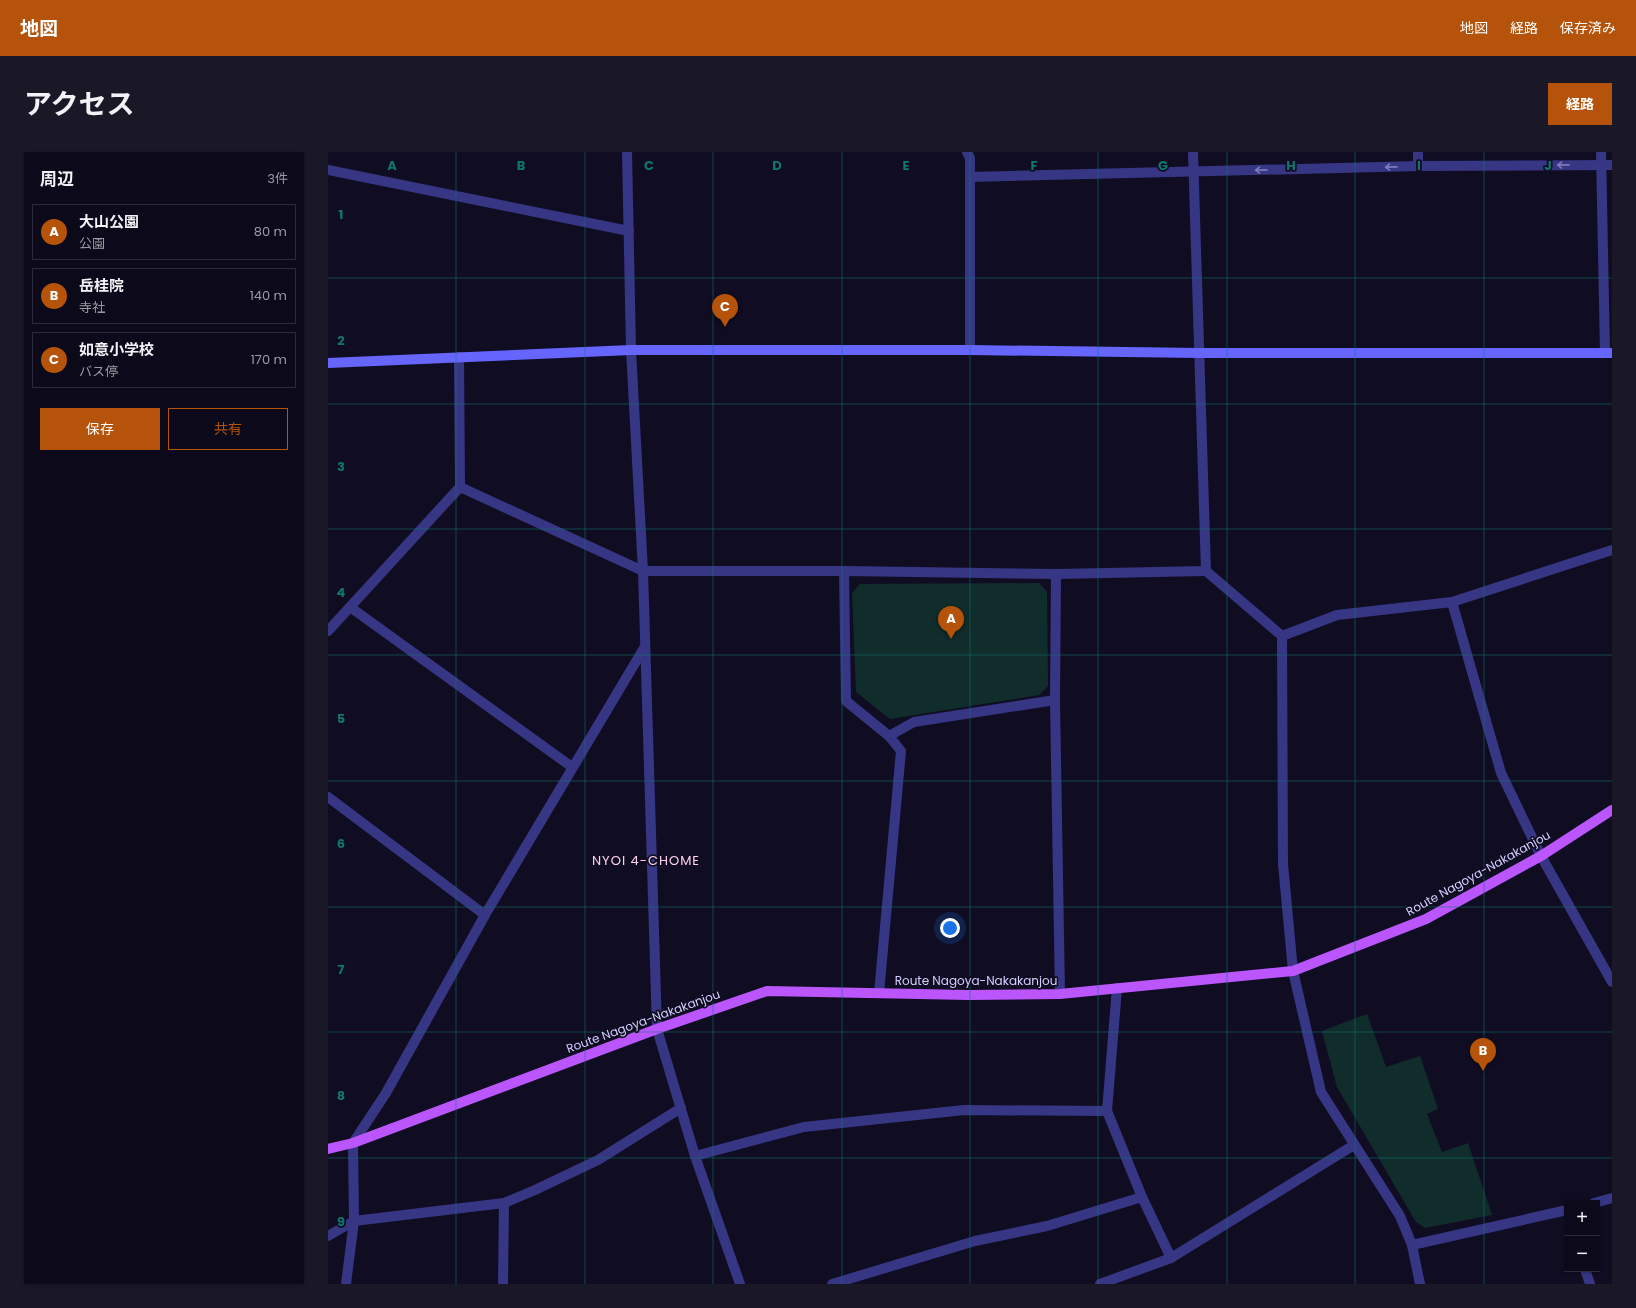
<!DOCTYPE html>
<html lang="ja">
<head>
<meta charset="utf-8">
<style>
  body { margin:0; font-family:Poppins,"Noto Sans JP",sans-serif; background:#1a1827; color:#f1f3f6 }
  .controls { position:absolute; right:12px; bottom:12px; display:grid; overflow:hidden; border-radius:0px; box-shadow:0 1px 3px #0004 }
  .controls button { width:36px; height:36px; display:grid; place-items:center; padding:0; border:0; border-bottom:1px solid #2c2b39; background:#0c0a1a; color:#f1f3f6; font:20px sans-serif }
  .you { position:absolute; left:622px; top:776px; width:14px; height:14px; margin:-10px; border:3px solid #fff; border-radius:50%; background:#1a73e8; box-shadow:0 0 0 6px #1a73e833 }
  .badge { display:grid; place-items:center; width:26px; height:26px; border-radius:50%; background:#b45309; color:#fff; font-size:13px; font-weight:700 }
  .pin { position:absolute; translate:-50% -33px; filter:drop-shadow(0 1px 2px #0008) }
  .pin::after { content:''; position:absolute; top:21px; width:14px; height:12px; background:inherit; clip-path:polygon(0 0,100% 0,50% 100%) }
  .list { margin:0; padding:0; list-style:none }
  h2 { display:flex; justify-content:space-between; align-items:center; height:52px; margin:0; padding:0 16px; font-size:17px }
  h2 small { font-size:13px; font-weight:400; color:#9a9aa2 }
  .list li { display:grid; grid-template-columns:26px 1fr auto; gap:12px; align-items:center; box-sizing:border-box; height:56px; margin:0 8px 8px; padding:0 8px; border:1px solid #2c2b39; border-radius:0px }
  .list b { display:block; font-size:15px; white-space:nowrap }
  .list p { margin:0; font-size:13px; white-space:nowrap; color:#9a9aa2 }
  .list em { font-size:13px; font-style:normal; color:#9a9aa2 }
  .actions { display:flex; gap:8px; padding:12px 16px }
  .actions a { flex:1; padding:9px 0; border:1px solid #b45309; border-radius:0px; text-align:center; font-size:14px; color:#b45309 }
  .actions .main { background:#b45309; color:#fff }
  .map { position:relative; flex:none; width:1284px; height:1132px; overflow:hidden; border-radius:0px }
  header { display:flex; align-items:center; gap:24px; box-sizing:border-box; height:56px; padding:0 20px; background:#b45309; color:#fff }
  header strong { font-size:19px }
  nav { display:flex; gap:22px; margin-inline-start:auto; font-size:14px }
  .intro { display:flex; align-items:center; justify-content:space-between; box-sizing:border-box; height:96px; padding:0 24px }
  h1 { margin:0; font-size:28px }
  .button { padding:10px 18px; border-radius:0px; background:#b45309; color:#fff; font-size:14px; font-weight:700 }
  main { display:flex; gap:24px; padding:0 24px }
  aside { flex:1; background:#0c0a1a; border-radius:0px; box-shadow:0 1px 3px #0004 }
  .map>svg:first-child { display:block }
  .green { fill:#102d2c }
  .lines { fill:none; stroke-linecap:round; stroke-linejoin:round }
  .street { stroke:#373684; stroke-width:10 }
  .secondary { stroke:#66f; stroke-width:10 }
  .primary { stroke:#bb56ff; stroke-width:10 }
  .oneway { stroke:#7d7bbb }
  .grid { fill:none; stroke:#0f766e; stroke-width:1; stroke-opacity:0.55 }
  .labels { text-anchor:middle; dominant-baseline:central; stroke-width:3.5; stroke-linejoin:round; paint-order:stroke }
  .street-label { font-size:12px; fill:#d3cfff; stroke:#100d23 }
  .neighbourhood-label { font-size:13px; letter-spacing:1px; fill:#ffd1f0; stroke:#100d23 }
  .grid-label { font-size:13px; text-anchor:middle; font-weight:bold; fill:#0f766e; stroke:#100d23; stroke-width:3.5; stroke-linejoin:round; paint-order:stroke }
</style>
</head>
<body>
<header>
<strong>地図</strong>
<nav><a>地図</a><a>経路</a><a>保存済み</a></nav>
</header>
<div class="intro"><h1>アクセス</h1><a class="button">経路</a></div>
<main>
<aside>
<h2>周辺<small>3件</small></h2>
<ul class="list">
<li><span class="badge">A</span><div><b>大山公園</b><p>公園</p></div><em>80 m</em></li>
<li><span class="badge">B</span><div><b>岳桂院</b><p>寺社</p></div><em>140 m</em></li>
<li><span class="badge">C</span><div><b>如意小学校</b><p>バス停</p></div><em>170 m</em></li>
</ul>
<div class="actions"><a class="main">保存</a><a>共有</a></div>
</aside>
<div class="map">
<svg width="1284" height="1132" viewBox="0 0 1284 1132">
  <rect width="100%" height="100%" fill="#100d23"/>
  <!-- green -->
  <g class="green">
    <path d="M 711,431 L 719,440 L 720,534 L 711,543 L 562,567 L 528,540 L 524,441 L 532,432 Z"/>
    <path d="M 1039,862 L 1058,915 L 1092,904 L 1110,957 L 1099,962 L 1114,1000 L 1140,991 L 1164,1063 L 1097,1076 L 1088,1070 L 1009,935 L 994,879 Z"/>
  </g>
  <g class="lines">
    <!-- street -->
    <g class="street">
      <path d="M 299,0 L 303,198 L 315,419 L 329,877 L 367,1004 L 412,1132"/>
      <path d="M 639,0 L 642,6 L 642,198"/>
      <path d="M 865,0 L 878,419 L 954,484 L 955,712 L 965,819 L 993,940 L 1072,1064 L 1084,1093 L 1092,1132"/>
      <path d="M 1273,0 L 1277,201"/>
      <path d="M 1090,14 L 1090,0"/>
      <path d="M 0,18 L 301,79"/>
      <path d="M 642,25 L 1090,14 L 1284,13"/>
      <path d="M 132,335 L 315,419 L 516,419 L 728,422 L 878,419"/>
      <path d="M 516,419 L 518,549 L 561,584 L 573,599 L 551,841"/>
      <path d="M 728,422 L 727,548 L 732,842"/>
      <path d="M 1124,450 L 1173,621 L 1213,704 L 1284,830"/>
      <path d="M 22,455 L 244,615"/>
      <path d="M 0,479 L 132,335 L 131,205"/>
      <path d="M 954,484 L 1009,463 L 1124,450 L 1284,398"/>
      <path d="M 561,584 L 586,570 L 727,548"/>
      <path d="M 0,645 L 157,763"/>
      <path d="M 779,959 L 789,836"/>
      <path d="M 367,1004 L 476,975 L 636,958 L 779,959 L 814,1045 L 843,1106"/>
      <path d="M 1266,1051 L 1284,1046"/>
      <path d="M 0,1084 L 26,1069 L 176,1051 L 207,1038 L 270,1008 L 353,956"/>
      <path d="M 1084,1093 L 1239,1058"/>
      <path d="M 1257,1117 L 1262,1132"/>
      <path d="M 18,1132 L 26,1069 L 25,991 L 58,941 L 157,763 L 316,496"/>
      <path d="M 175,1132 L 176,1051"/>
      <path d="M 504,1132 L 647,1089 L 719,1074 L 814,1045"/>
      <path d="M 772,1132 L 843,1106 L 1026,993"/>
    </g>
    <!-- secondary -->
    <path class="secondary" d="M 0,211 L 303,198 L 642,198 L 871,201 L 1284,201"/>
    <!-- primary -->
    <path class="primary" d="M 0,997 L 25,991 L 329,877 L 439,839 L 641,843 L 732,842 L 965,819 L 1098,767 L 1213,704 L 1284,658"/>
  </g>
  <!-- one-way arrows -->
  <defs><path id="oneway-shaft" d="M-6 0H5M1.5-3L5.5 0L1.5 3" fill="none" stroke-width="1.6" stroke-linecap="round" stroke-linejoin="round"/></defs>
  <g class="oneway">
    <use href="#oneway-shaft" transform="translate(1235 13) rotate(179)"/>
    <use href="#oneway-shaft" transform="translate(1063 15) rotate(179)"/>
    <use href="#oneway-shaft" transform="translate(933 18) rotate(179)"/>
  </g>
  <!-- grid -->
  <path class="grid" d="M 128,0 L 128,1132M 257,0 L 257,1132M 385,0 L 385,1132M 514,0 L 514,1132M 642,0 L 642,1132M 770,0 L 770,1132M 899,0 L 899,1132M 1027,0 L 1027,1132M 1156,0 L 1156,1132M 0,126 L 1284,126M 0,252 L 1284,252M 0,377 L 1284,377M 0,503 L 1284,503M 0,629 L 1284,629M 0,755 L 1284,755M 0,880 L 1284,880M 0,1006 L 1284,1006"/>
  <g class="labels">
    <!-- street labels -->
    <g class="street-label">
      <text transform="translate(1150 721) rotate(-29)">Route Nagoya-Nakakanjou</text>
      <text x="648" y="828">Route Nagoya-Nakakanjou</text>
      <text transform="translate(315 869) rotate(-20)">Route Nagoya-Nakakanjou</text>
    </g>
    <!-- neighbourhood labels -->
    <g class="neighbourhood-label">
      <text x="318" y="708">NYOI 4-CHOME</text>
    </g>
  </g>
  <g class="grid-label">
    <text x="64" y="18">A</text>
    <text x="193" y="18">B</text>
    <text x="321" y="18">C</text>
    <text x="449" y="18">D</text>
    <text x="578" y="18">E</text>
    <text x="706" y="18">F</text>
    <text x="835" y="18">G</text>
    <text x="963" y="18">H</text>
    <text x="1091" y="18">I</text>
    <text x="1220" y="18">J</text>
    <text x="13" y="67">1</text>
    <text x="13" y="193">2</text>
    <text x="13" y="319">3</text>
    <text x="13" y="445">4</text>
    <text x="13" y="571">5</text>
    <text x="13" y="696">6</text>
    <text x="13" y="822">7</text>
    <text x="13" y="948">8</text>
    <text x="13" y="1074">9</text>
  </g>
</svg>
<div class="controls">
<button>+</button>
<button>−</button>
</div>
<div class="you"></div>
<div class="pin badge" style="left:623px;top:487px">A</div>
<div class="pin badge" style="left:1155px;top:919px">B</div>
<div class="pin badge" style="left:397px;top:175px">C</div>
</div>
</main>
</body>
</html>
